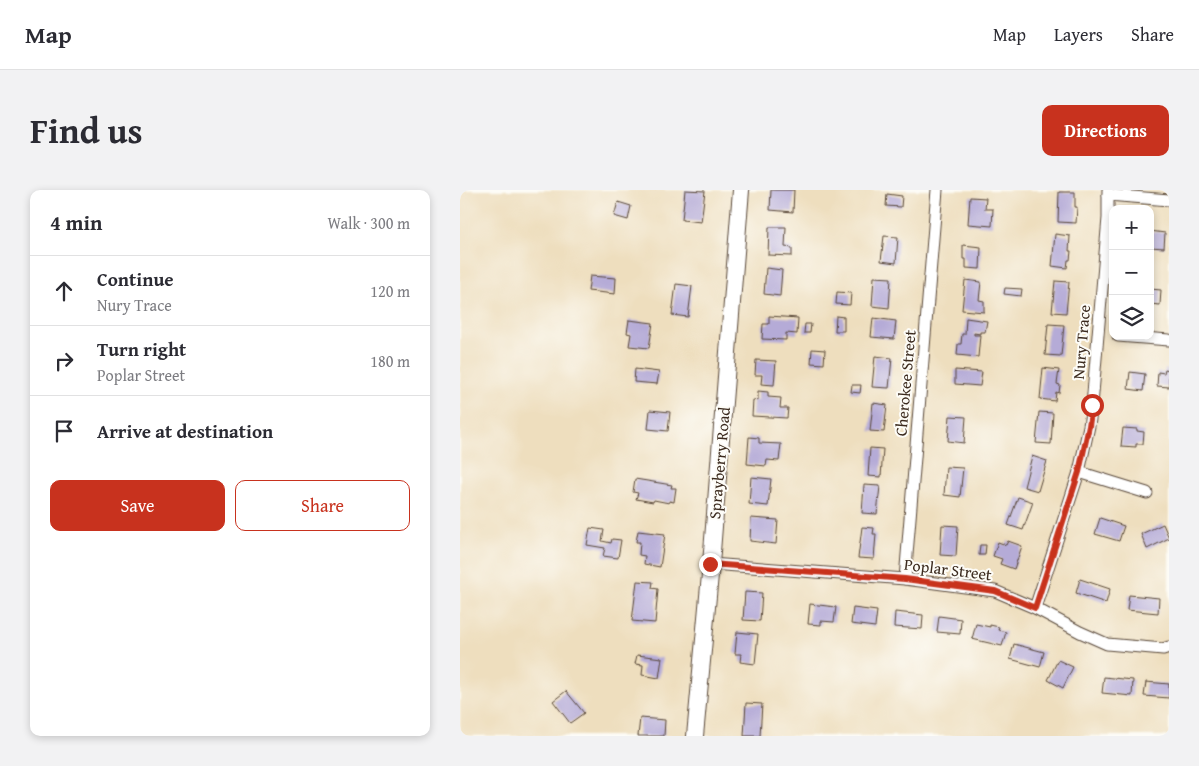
<!DOCTYPE html>
<html lang="en">
<head>
<meta charset="utf-8">
<style>
  body { margin:0; font-family:"Gentium Book Plus",serif; background:#f2f2f3; color:#2b2b33 }
  .controls { position:absolute; right:15px; top:15px; display:grid; overflow:hidden; border-radius:10px; box-shadow:0 2px 8px #0003 }
  .controls button { width:45px; height:45px; display:grid; place-items:center; padding:0; border:0; border-bottom:1px solid #e1e1e2; background:#fff; color:#2b2b33; font:25px sans-serif }
  .stop { position:absolute; width:15px; height:15px; margin:-11px; border:4px solid #c8321e; border-radius:50%; background:#fff }
  .stop.end { background:#c8321e; border-color:#fff; box-shadow:0 1px 5px #0008 }
  .list { margin:0; padding:0; list-style:none }
  h2 { display:flex; justify-content:space-between; align-items:center; height:65px; margin:0; padding:0 20px; font-size:21px }
  h2 small { font-size:16px; font-weight:400; color:#7c7c81 }
  .list li { display:grid; grid-template-columns:32px 1fr auto; gap:15px; align-items:center; box-sizing:border-box; height:70px; padding:0 20px; border-top:1px solid #e1e1e2 }
  .list b { display:block; font-size:19px; white-space:nowrap }
  .list p { margin:0; font-size:16px; white-space:nowrap; color:#7c7c81 }
  .list em { font-size:16px; font-style:normal; color:#7c7c81 }
  .actions { display:flex; gap:10px; padding:15px 20px }
  .actions a { flex:1; padding:11px 0; border:1px solid #c8321e; border-radius:10px; text-align:center; font-size:18px; color:#c8321e }
  .actions .main { background:#c8321e; color:#fff }
  .icon { flex:none; width:28px; height:28px; fill:none; stroke:currentColor; stroke-width:2; stroke-linecap:round; stroke-linejoin:round }
  .map { position:relative; flex:none; width:709px; height:546px; overflow:hidden; border-radius:10px }
  header { display:flex; align-items:center; gap:30px; box-sizing:border-box; height:70px; padding:0 25px; background:#fff; border-bottom:1px solid #e1e1e2 }
  header strong { font-size:24px }
  nav { display:flex; gap:28px; margin-inline-start:auto; font-size:18px }
  .intro { display:flex; align-items:center; justify-content:space-between; box-sizing:border-box; height:120px; padding:0 30px }
  h1 { margin:0; font-size:35px }
  .button { padding:12px 22px; border-radius:10px; background:#c8321e; color:#fff; font-size:18px; font-weight:700 }
  main { display:flex; gap:30px; padding:0 30px }
  aside { flex:1; background:#fff; border-radius:10px; box-shadow:0 2px 8px #0003 }
  .map>svg:first-child { display:block }
  .building { fill:#b5abd7 }
  .lines { fill:none; stroke-linecap:round; stroke-linejoin:round }
  .street-casing { stroke:#564536; stroke-width:13 }
  .secondary-casing { stroke:#564536; stroke-width:18 }
  .street { stroke:#fff; stroke-width:11 }
  .secondary { stroke:#fff; stroke-width:16 }
  .route { stroke:#c8321e; stroke-width:6 }
  .labels { text-anchor:middle; dominant-baseline:central; stroke-width:4; stroke-linejoin:round; paint-order:stroke }
  .street-label { font-size:16px; fill:#3b2a1e; stroke:#fdfcf7 }
</style>
</head>
<body>
<header>
<strong>Map</strong>
<nav><a>Map</a><a>Layers</a><a>Share</a></nav>
</header>
<div class="intro"><h1>Find us</h1><a class="button">Directions</a></div>
<main>
<aside>
<h2>4 min<small>Walk · 300 m</small></h2>
<ul class="list">
<li><svg class="icon" aria-label="ahead" viewBox="0 0 24 24"><path d="M12 20V5M6 11l6-6 6 6"/></svg><div><b>Continue</b><p>Nury Trace</p></div><em>120 m</em></li>
<li><svg class="icon" aria-label="right" viewBox="0 0 24 24"><path d="M7 20v-9h11M14 6l5 5-5 5"/></svg><div><b>Turn right</b><p>Poplar Street</p></div><em>180 m</em></li>
<li><svg class="icon" aria-label="arrive" viewBox="0 0 24 24"><path d="M6 21V4h12l-3 4 3 4H6"/></svg><div><b>Arrive at destination</b></div></li>
</ul>
<div class="actions"><a class="main">Save</a><a>Share</a></div>
</aside>
<div class="map">
<svg width="709" height="546" viewBox="0 0 709 546">
  <rect width="100%" height="100%" fill="#fdfcf7"/>
  <filter id="ink" filterUnits="userSpaceOnUse"><feTurbulence type="fractalNoise" baseFrequency=".02" numOctaves="2"/><feDisplacementMap in="SourceGraphic" scale="10" xChannelSelector="R" yChannelSelector="G"/><feConvolveMatrix kernelMatrix="1 2 1 2 8 2 1 2 1" color-interpolation-filters="sRGB"/></filter>
  <filter id="wash" filterUnits="userSpaceOnUse"><feTurbulence type="fractalNoise" baseFrequency=".0096" numOctaves="4" result="noise"/><feDisplacementMap in="SourceGraphic" scale="20" xChannelSelector="R" yChannelSelector="G"/><feGaussianBlur stdDeviation="1.12" result="paint"/><feColorMatrix in="noise" values="0 0 0 0 0 0 0 0 0 0 0 0 0 0 0 0 0 1.4 0 .05"/><feComposite in="paint" operator="in"/></filter>
  <g filter="url(#wash)">
    <rect width="100%" height="100%" fill="#eedebe"/>
    <g id="blocks">
      <!-- building -->
      <g class="building">
        <path d="M 225,0 L 245,1 L 241,32 L 222,30 Z"/>
        <path d="M 311,0 L 334,0 L 333,22 L 310,20 Z"/>
        <path d="M 599,2 L 615,2 L 615,17 L 617,17 L 616,33 L 598,32 Z"/>
        <path d="M 427,4 L 442,6 L 441,17 L 426,16 Z"/>
        <path d="M 510,7 L 526,8 L 525,19 L 533,19 L 532,36 L 508,34 Z"/>
        <path d="M 158,12 L 171,16 L 168,30 L 154,26 Z"/>
        <path d="M 309,37 L 326,37 L 325,57 L 332,58 L 332,66 L 308,65 Z"/>
        <path d="M 690,41 L 705,43 L 704,58 L 690,57 Z"/>
        <path d="M 595,44 L 610,46 L 609,61 L 611,61 L 610,70 L 608,70 L 607,78 L 592,76 Z"/>
        <path d="M 424,46 L 438,47 L 436,73 L 421,71 Z"/>
        <path d="M 503,55 L 521,57 L 520,79 L 506,78 L 506,69 L 503,69 Z"/>
        <path d="M 306,78 L 322,80 L 320,106 L 304,104 Z"/>
        <path d="M 130,86 L 156,88 L 155,104 L 128,101 Z"/>
        <path d="M 414,87 L 431,88 L 429,118 L 412,116 Z"/>
        <path d="M 505,90 L 521,92 L 519,110 L 524,111 L 524,122 L 502,120 Z"/>
        <path d="M 595,91 L 609,92 L 606,123 L 592,122 Z"/>
        <path d="M 216,94 L 232,96 L 228,127 L 212,125 Z"/>
        <path d="M 545,98 L 562,99 L 561,106 L 544,104 Z"/>
        <path d="M 690,99 L 701,100 L 700,115 L 690,114 Z"/>
        <path d="M 377,102 L 391,103 L 390,115 L 376,114 Z"/>
        <path d="M 309,126 L 338,128 L 337,144 L 326,143 L 326,150 L 302,149 L 303,134 L 309,134 Z"/>
        <path d="M 376,126 L 384,127 L 384,141 L 375,141 Z"/>
        <path d="M 413,128 L 436,131 L 434,149 L 411,147 Z"/>
        <path d="M 506,128 L 527,131 L 525,142 L 520,142 L 520,144 L 514,143 L 514,145 L 520,145 L 518,167 L 497,165 L 498,154 L 501,154 L 502,144 L 505,144 Z"/>
        <path d="M 169,130 L 193,133 L 189,158 L 169,156 L 171,144 L 167,143 Z"/>
        <path d="M 345,134 L 351,134 L 350,143 L 344,143 Z"/>
        <path d="M 588,134 L 604,135 L 601,166 L 585,165 Z"/>
        <path d="M 352,159 L 365,160 L 364,174 L 351,173 Z"/>
        <path d="M 415,166 L 432,168 L 429,198 L 412,197 Z"/>
        <path d="M 296,170 L 316,171 L 314,195 L 301,194 L 302,185 L 295,185 Z"/>
        <path d="M 583,178 L 599,180 L 597,194 L 600,195 L 599,203 L 596,202 L 595,211 L 580,209 Z"/>
        <path d="M 175,179 L 199,182 L 197,194 L 174,192 Z"/>
        <path d="M 705,179 L 709,180 L 709,197 L 697,196 L 698,182 L 704,183 Z"/>
        <path d="M 495,180 L 522,182 L 520,196 L 495,194 Z"/>
        <path d="M 670,182 L 685,184 L 683,201 L 668,199 Z"/>
        <path d="M 392,195 L 401,195 L 400,203 L 391,202 Z"/>
        <path d="M 298,201 L 308,202 L 308,207 L 321,208 L 320,218 L 328,218 L 327,228 L 292,226 L 293,210 L 298,211 Z"/>
        <path d="M 413,213 L 427,215 L 424,242 L 410,241 Z"/>
        <path d="M 190,220 L 210,222 L 208,241 L 188,239 Z"/>
        <path d="M 579,222 L 593,223 L 591,254 L 576,253 Z"/>
        <path d="M 490,226 L 506,227 L 504,253 L 488,251 Z"/>
        <path d="M 663,238 L 677,239 L 677,241 L 684,242 L 683,254 L 676,254 L 676,257 L 661,256 Z"/>
        <path d="M 289,247 L 299,248 L 299,253 L 321,254 L 319,271 L 307,270 L 306,276 L 287,274 Z"/>
        <path d="M 410,258 L 423,259 L 421,287 L 408,286 Z"/>
        <path d="M 572,266 L 587,271 L 578,301 L 564,297 Z"/>
        <path d="M 486,277 L 503,278 L 500,307 L 484,305 Z"/>
        <path d="M 291,287 L 311,289 L 308,316 L 289,314 Z"/>
        <path d="M 175,289 L 212,295 L 211,298 L 216,298 L 214,312 L 209,311 L 209,313 L 194,310 L 193,312 L 176,309 L 178,303 L 173,302 Z"/>
        <path d="M 404,295 L 420,296 L 417,324 L 402,323 Z"/>
        <path d="M 558,307 L 573,312 L 563,340 L 548,335 Z"/>
        <path d="M 291,328 L 318,330 L 316,354 L 290,351 Z"/>
        <path d="M 640,328 L 664,336 L 659,351 L 635,344 Z"/>
        <path d="M 703,334 L 709,348 L 687,359 L 681,344 Z"/>
        <path d="M 482,335 L 498,336 L 496,366 L 480,365 Z"/>
        <path d="M 402,337 L 414,338 L 413,344 L 416,344 L 414,369 L 398,368 Z"/>
        <path d="M 130,338 L 144,340 L 142,351 L 151,353 L 152,349 L 161,350 L 158,368 L 143,366 L 145,358 L 127,355 Z"/>
        <path d="M 178,341 L 205,344 L 200,377 L 184,374 L 185,366 L 179,365 L 180,352 L 176,352 Z"/>
        <path d="M 548,351 L 562,356 L 554,379 L 540,374 L 542,369 L 533,366 L 538,352 L 546,355 Z"/>
        <path d="M 520,355 L 526,355 L 525,365 L 519,365 Z"/>
        <path d="M 620,389 L 650,399 L 646,413 L 616,403 Z"/>
        <path d="M 177,391 L 193,392 L 192,398 L 198,399 L 195,433 L 172,431 Z"/>
        <path d="M 285,402 L 302,403 L 300,431 L 283,430 Z"/>
        <path d="M 669,405 L 699,408 L 698,423 L 667,420 Z"/>
        <path d="M 350,414 L 376,417 L 374,432 L 361,431 L 361,435 L 348,434 Z"/>
        <path d="M 393,418 L 417,421 L 415,437 L 391,434 Z"/>
        <path d="M 435,422 L 463,425 L 462,439 L 434,437 Z"/>
        <path d="M 479,426 L 501,429 L 500,444 L 477,442 Z"/>
        <path d="M 516,434 L 530,437 L 530,435 L 539,437 L 538,440 L 546,442 L 542,456 L 512,449 Z"/>
        <path d="M 277,442 L 298,444 L 295,474 L 280,472 L 281,464 L 275,464 Z"/>
        <path d="M 554,454 L 584,462 L 580,477 L 550,469 Z"/>
        <path d="M 177,465 L 202,468 L 199,488 L 182,485 L 183,475 L 175,474 Z"/>
        <path d="M 598,470 L 613,477 L 603,498 L 588,490 Z"/>
        <path d="M 644,487 L 673,490 L 672,506 L 642,503 Z"/>
        <path d="M 686,492 L 709,494 L 709,508 L 684,506 Z"/>
        <path d="M 106,501 L 124,523 L 110,533 L 93,511 Z"/>
        <path d="M 286,513 L 302,514 L 300,546 L 284,546 Z"/>
        <path d="M 180,528 L 205,530 L 204,546 L 178,546 Z"/>
      </g>
    </g>
  </g>
  <g filter="url(#ink)">
    <use href="#blocks" fill-opacity="0" stroke="#564536" stroke-width="1"/>
    <g class="lines">
      <!-- street casing -->
      <g class="street-casing">
        <g id="street">
          <path d="M 648,5 L 709,10"/>
          <path d="M 658,146 L 709,150"/>
          <path d="M 619,282 L 687,303"/>
          <path d="M 251,374 L 445,389 L 535,401 L 575,418 L 620,442 L 647,454 L 703,459 L 709,457"/>
          <path d="M 445,389 L 477,0"/>
          <path d="M 575,418 L 619,282 L 629,236 L 632,215 L 638,145 L 648,28 L 648,0"/>
        </g>
      </g>
      <!-- secondary casing -->
      <g class="secondary-casing">
        <path id="secondary" d="M 235,546 L 251,374 L 281,0"/>
      </g>
      <!-- street -->
      <use href="#street" class="street"/>
      <!-- secondary -->
      <use href="#secondary" class="secondary"/>
    </g>
  </g>
  <g class="lines" filter="url(#ink)">
    <!-- route -->
    <path class="route" d="M 250,374 L 445,389 L 535,401 L 575,418 L 619,282 L 629,236 L 632,215"/>
  </g>
  <g class="labels">
    <!-- street labels -->
    <g class="street-label">
      <text transform="translate(621 152) rotate(-85)">Nury Trace</text>
      <text transform="translate(445 193) rotate(-85)">Cherokee Street</text>
      <text transform="translate(259 273) rotate(-85)">Sprayberry Road</text>
      <text transform="translate(488 379) rotate(7)">Poplar Street</text>
    </g>
  </g>
</svg>
<div class="controls">
<button>+</button>
<button>−</button>
<button><svg class="icon" aria-label="layers" viewBox="0 0 24 24"><path d="M12 4l9 5-9 5-9-5zM3 14l9 5 9-5"/></svg></button>
</div>
<div class="stop" style="left:632px;top:215px"></div>
<div class="stop end" style="left:250px;top:374px"></div>
</div>
</main>
</body>
</html>
